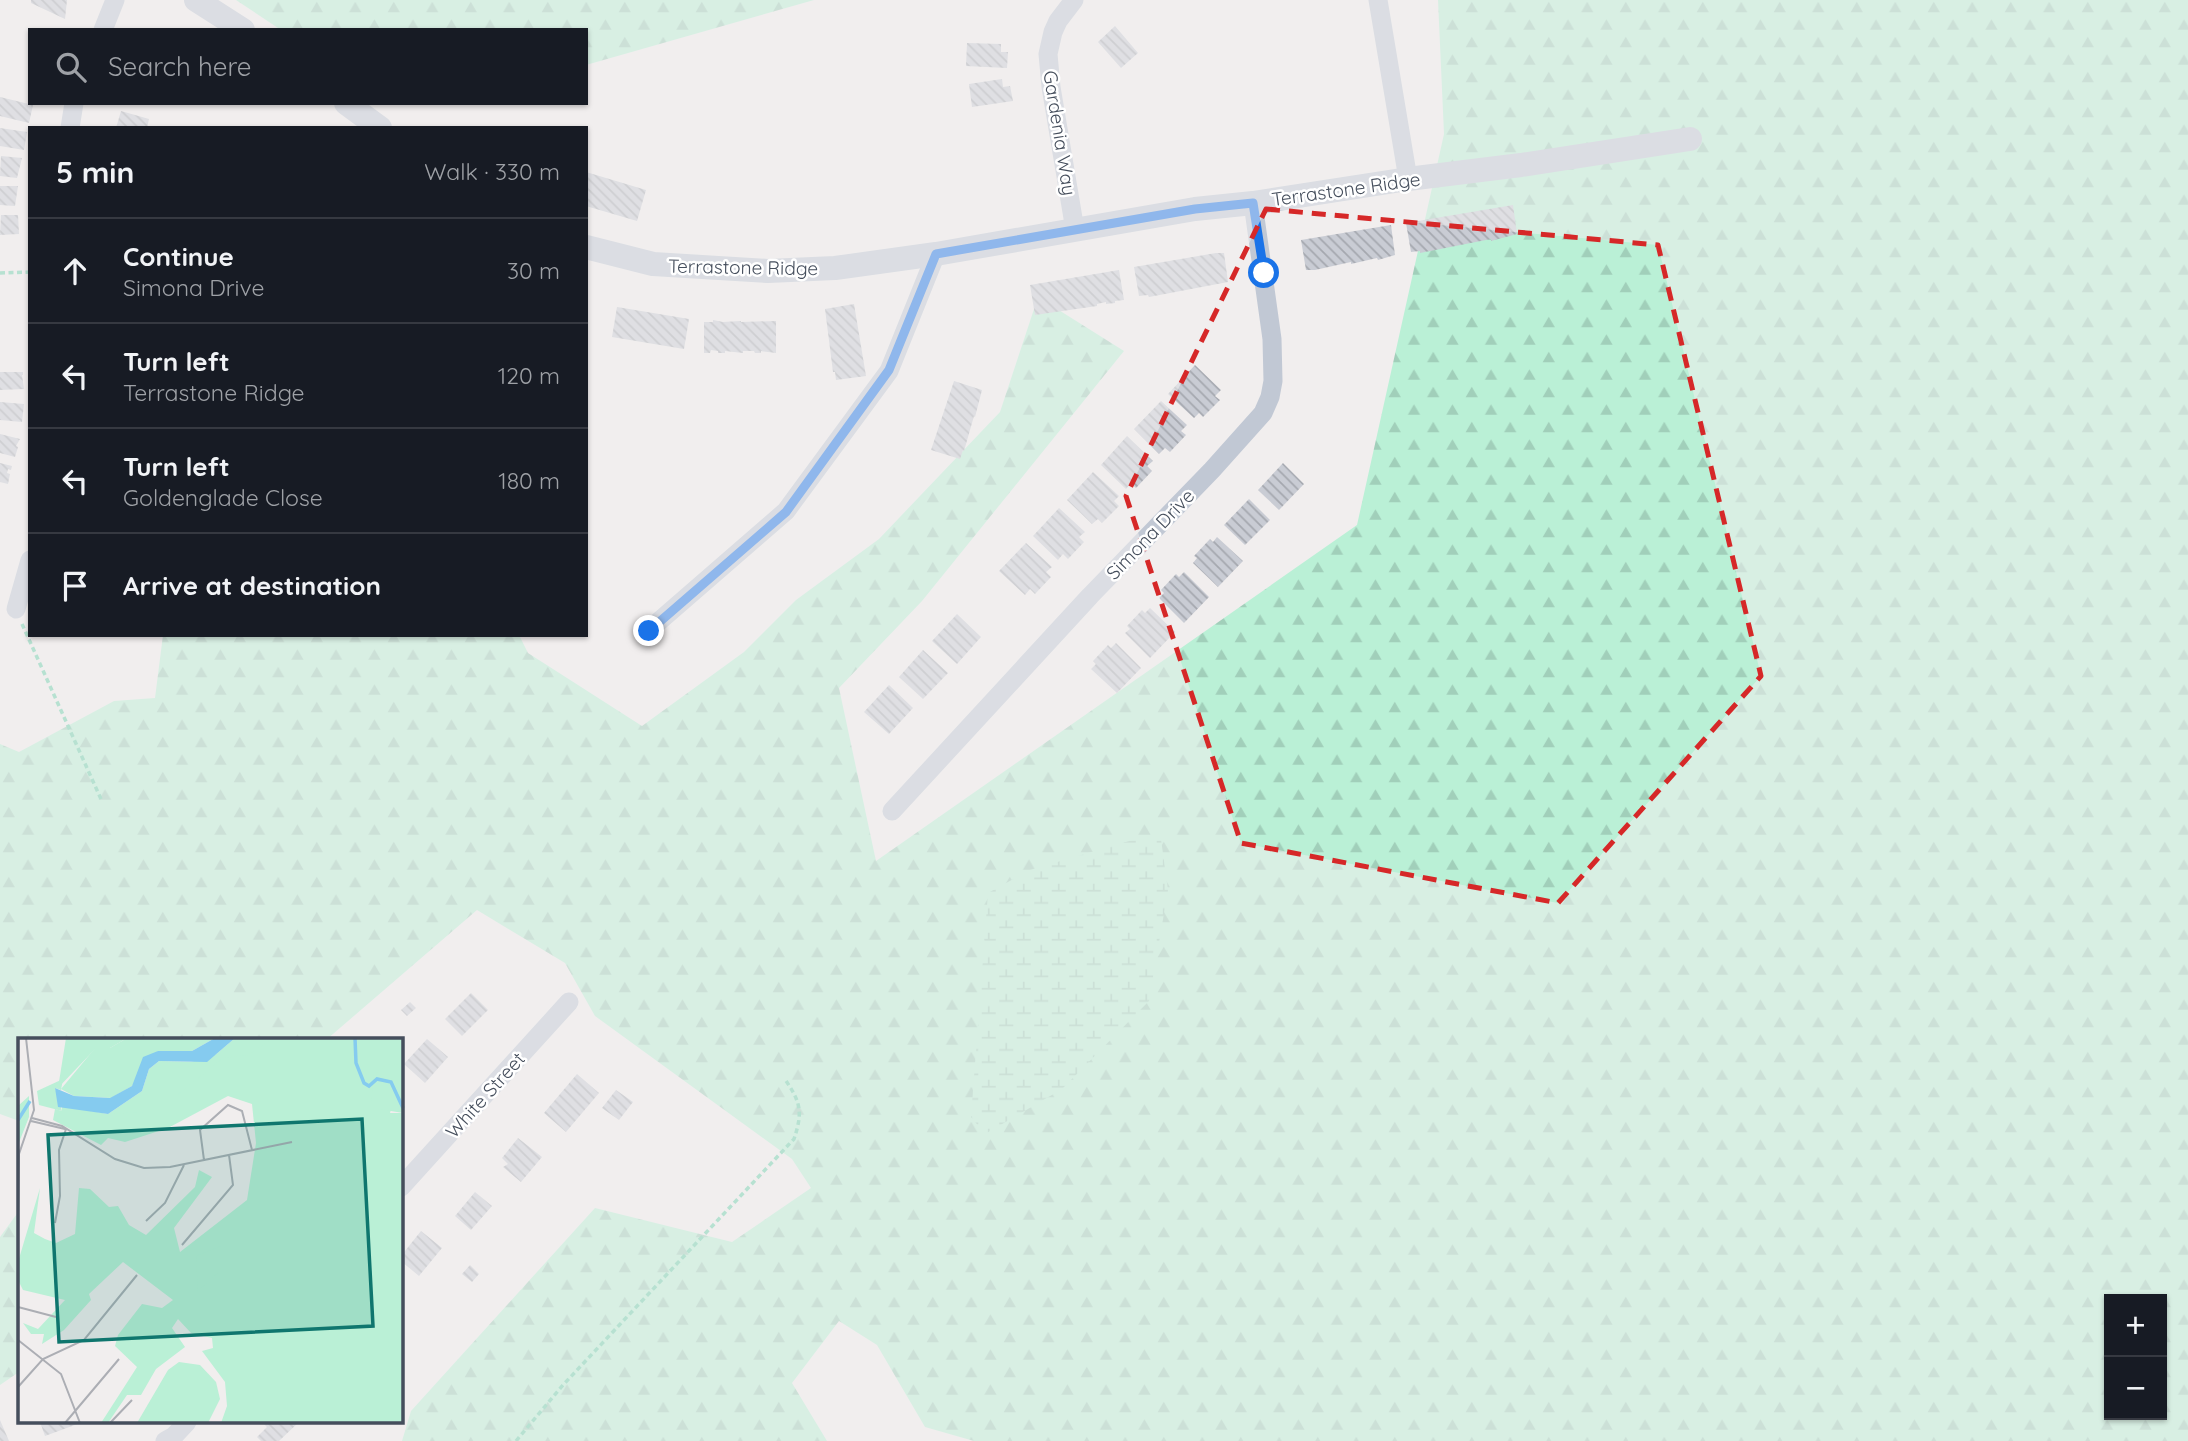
<!DOCTYPE html>
<html lang="en">
<head>
<meta charset="utf-8">
<style>
  body { margin:0; font-family:Quicksand,sans-serif; background:#20242c; color:#f1f3f6 }
  .controls { position:absolute; right:21px; bottom:21px; display:grid; overflow:hidden; border-radius:0px; box-shadow:0 2px 5px #0004 }
  .controls button { width:63px; height:63px; display:grid; place-items:center; padding:0; border:0; border-bottom:2px solid #363941; background:#171b24; color:#f1f3f6; font:35px sans-serif }
  .stop { position:absolute; width:21px; height:21px; margin:-16px; border:5px solid #1a73e8; border-radius:50%; background:#fff }
  .stop.end { background:#1a73e8; border-color:#fff; box-shadow:0 2px 7px #0008 }
  .list { margin:0; padding:0; list-style:none }
  h2 { display:flex; justify-content:space-between; align-items:center; height:91px; margin:0; padding:0 28px; font-size:30px }
  h2 small { font-size:23px; font-weight:400; color:#9ea1a6 }
  .list li { display:grid; grid-template-columns:46px 1fr auto; gap:21px; align-items:center; box-sizing:border-box; height:105px; padding:0 28px; border-top:2px solid #363941 }
  .list b { display:block; font-size:26px; white-space:nowrap }
  .list p { margin:0; font-size:23px; white-space:nowrap; color:#9ea1a6 }
  .list em { font-size:23px; font-style:normal; color:#9ea1a6 }
  .icon { flex:none; width:38px; height:38px; fill:none; stroke:currentColor; stroke-width:2; stroke-linecap:round; stroke-linejoin:round }
  .map { position:relative; flex:none; width:2188px; height:1441px; overflow:hidden }
  .search { position:absolute; background:#171b24; box-shadow:0 2px 5px #0004; left:28px; top:28px; width:560px; height:77px; display:flex; align-items:center; gap:18px; box-sizing:border-box; padding:0 24px; border-radius:0px; color:#9ea1a6; font-size:26px }
  .panel { position:absolute; background:#171b24; box-shadow:0 2px 5px #0004; left:28px; top:126px; width:560px; height:511px; border-radius:0px }
  .map>svg:first-child { display:block }
  .forest { fill:url(#forest-firs); fill-rule:evenodd }
  .wetland { fill:url(#wetland-marsh) }
  .building { fill:url(#building-back-hatch) }
  .lines { fill:none; stroke-linecap:round; stroke-linejoin:round }
  .path { stroke:#71d0ad; stroke-width:3.5; stroke-dasharray:5 3.5; stroke-linecap:butt }
  .minor { stroke:#c1c8d4; stroke-width:19 }
  .tertiary { stroke:#c1c8d4; stroke-width:24 }
  .route { stroke:#1a73e8; stroke-width:9 }
  .marked { fill:none; stroke:#d62828; stroke-width:5; stroke-dasharray:14 9; stroke-linejoin:round }
  .labels { text-anchor:middle; dominant-baseline:central; stroke-width:5; stroke-linejoin:round; paint-order:stroke }
  .street-label { font-size:19px; fill:#454e5c; stroke:#fff }
  .inset-river { fill:none; stroke:#85cbef; stroke-width:3.5 }
  .inset-road { fill:none; stroke:#acaeb4; stroke-width:2 }
  .view { fill:#0f766e; fill-opacity:0.15; stroke:#0f766e; stroke-width:3.5 }
  .inset-edge { fill:none; stroke:#454e5c; stroke-width:3.5 }
</style>
</head>
<body>
<div class="map">
<svg width="2188" height="1441" viewBox="0 0 2188 1441">
  <defs>
    <pattern id="forest-firs" width="22" height="20" patternUnits="userSpaceOnUse" patternTransform="scale(1.75)"><rect width="22" height="20" fill="#baf0d6"/><path d="M5 1l3.5 6h-7zM16 11l3.5 6h-7z" fill="#a1cfba"/></pattern>
    <pattern id="wetland-marsh" width="20" height="14" patternUnits="userSpaceOnUse" patternTransform="scale(1.75)"><rect width="20" height="14" fill="#baf0d6"/><path d="M1 5h8M5 5V1M11 12h8M15 12V8" fill="none" stroke="#a1cfba"/></pattern>
    <pattern id="building-back-hatch" width="6" height="6" patternUnits="userSpaceOnUse" patternTransform="scale(1.75)"><rect width="6" height="6" fill="#c9ccd4"/><path d="M-1 5l2 2M0 0l6 6M5-1l2 2" fill="none" stroke="#a5a8af"/></pattern>
  </defs>
  <rect width="100%" height="100%" fill="#f1eeee"/>
  <!-- forest -->
  <g class="forest">
    <path d="M 236,0 L 814,0 L 586,65 L 586,30 L 281,30 Z"/>
    <path d="M 1438,0 L 2188,0 L 2188,1441 L 974,1441 L 925,1427 L 877,1345 L 839,1321 L 792,1383 L 827,1441 L 402,1441 L 411,1411 L 595,1208 L 732,1242 L 811,1188 L 792,1159 L 595,1016 L 565,963 L 477,910 L 326,1040 L 19,1040 L 19,1121 L 0,1114 L 0,744 L 19,752 L 114,701 L 155,698 L 163,635 L 519,635 L 528,653 L 642,726 L 744,652 L 796,600 L 879,539 L 1000,412 L 1038,297 L 1124,351 L 922,601 L 839,688 L 876,861 L 1357,525 L 1444,134 ZM 2109,1299 L 2162,1299 L 2162,1415 L 2109,1415 Z"/>
    <path d="M 19,1211 L 19,1372 L 0,1385 L 0,1237 Z"/>
  </g>
  <!-- wetland -->
  <path class="wetland" d="M 1160,832 L 1168,890 L 1149,1001 L 1062,1089 L 985,1134 L 971,1117 L 988,893 L 1030,870 Z"/>
  <!-- building -->
  <g class="building">
    <path d="M 31,0 L 67,0 L 65,19 L 31,3 Z"/>
    <path d="M 1115,26 L 1138,53 L 1121,68 L 1098,42 Z"/>
    <path d="M 967,43 L 1001,44 L 1001,52 L 1008,52 L 1007,68 L 966,66 Z"/>
    <path d="M 1002,79 L 1003,87 L 1010,86 L 1013,101 L 972,107 L 969,84 Z"/>
    <path d="M 0,97 L 33,105 L 29,123 L 0,116 Z"/>
    <path d="M 121,111 L 149,119 L 147,128 L 116,128 Z"/>
    <path d="M 0,128 L 27,132 L 24,150 L 0,146 Z"/>
    <path d="M 1,156 L 22,158 L 17,178 L 0,176 Z"/>
    <path d="M 586,172 L 646,190 L 637,221 L 586,206 Z"/>
    <path d="M 0,186 L 18,186 L 15,206 L 0,205 Z"/>
    <path d="M 1513,205 L 1517,234 L 1491,241 L 1491,239 L 1420,253 L 1420,251 L 1411,252 L 1406,223 Z"/>
    <path d="M 1,215 L 18,215 L 19,234 L 0,235 Z"/>
    <path d="M 1391,225 L 1395,255 L 1378,260 L 1377,258 L 1351,264 L 1351,262 L 1315,270 L 1306,270 L 1301,240 Z"/>
    <path d="M 1216,253 L 1224,253 L 1228,282 L 1149,297 L 1148,295 L 1139,296 L 1134,267 Z"/>
    <path d="M 1119,270 L 1124,300 L 1115,301 L 1115,303 L 1106,304 L 1106,302 L 1097,304 L 1097,306 L 1035,315 L 1030,285 Z"/>
    <path d="M 854,304 L 866,376 L 836,380 L 835,372 L 833,372 L 825,309 Z"/>
    <path d="M 617,307 L 689,319 L 684,349 L 612,337 Z"/>
    <path d="M 713,320 L 723,322 L 741,321 L 741,322 L 776,321 L 776,353 L 761,351 L 761,353 L 755,353 L 754,351 L 743,351 L 743,353 L 725,351 L 725,353 L 718,353 L 718,351 L 711,350 L 710,353 L 704,353 L 704,322 L 713,322 Z"/>
    <path d="M 1195,365 L 1221,390 L 1215,396 L 1220,400 L 1203,417 L 1199,413 L 1194,418 L 1168,394 Z"/>
    <path d="M 0,372 L 23,372 L 23,375 L 22,375 L 24,389 L 0,390 Z"/>
    <path d="M 954,381 L 982,390 L 975,417 L 974,416 L 964,451 L 963,450 L 960,459 L 931,450 Z"/>
    <path d="M 1161,401 L 1187,425 L 1181,431 L 1186,435 L 1170,452 L 1165,448 L 1159,454 L 1134,429 Z"/>
    <path d="M 0,402 L 24,404 L 22,422 L 0,420 Z"/>
    <path d="M 0,434 L 20,439 L 16,446 L 18,447 L 15,457 L 0,453 Z"/>
    <path d="M 1127,436 L 1153,461 L 1147,466 L 1152,471 L 1136,488 L 1131,483 L 1126,489 L 1101,465 Z"/>
    <path d="M 0,463 L 12,466 L 11,470 L 8,469 L 7,473 L 10,474 L 8,484 L 0,482 Z"/>
    <path d="M 1283,463 L 1304,484 L 1279,510 L 1258,490 Z"/>
    <path d="M 1093,472 L 1119,496 L 1114,501 L 1119,506 L 1102,523 L 1098,519 L 1092,524 L 1067,500 Z"/>
    <path d="M 1249,499 L 1270,520 L 1245,545 L 1224,525 Z"/>
    <path d="M 1059,508 L 1085,532 L 1079,537 L 1084,542 L 1068,559 L 1063,554 L 1058,560 L 1033,536 Z"/>
    <path d="M 1217,537 L 1243,561 L 1218,587 L 1193,563 L 1197,558 L 1194,556 L 1210,539 L 1213,542 Z"/>
    <path d="M 1026,543 L 1052,567 L 1046,572 L 1051,577 L 1035,594 L 1030,589 L 1025,595 L 999,571 Z"/>
    <path d="M 1184,572 L 1209,597 L 1184,623 L 1159,598 L 1164,593 L 1161,590 L 1176,574 L 1179,577 Z"/>
    <path d="M 1150,608 L 1175,632 L 1150,658 L 1125,633 L 1130,629 L 1127,626 L 1142,610 L 1145,613 Z"/>
    <path d="M 957,614 L 981,637 L 957,664 L 932,641 Z"/>
    <path d="M 1116,643 L 1141,668 L 1117,693 L 1091,669 L 1096,664 L 1093,661 L 1108,645 L 1111,648 Z"/>
    <path d="M 923,650 L 948,673 L 923,699 L 899,677 Z"/>
    <path d="M 889,685 L 913,708 L 889,734 L 864,712 Z"/>
    <path d="M 471,993 L 488,1010 L 462,1036 L 445,1019 Z"/>
    <path d="M 410,1002 L 416,1008 L 407,1016 L 401,1010 Z"/>
    <path d="M 427,1039 L 448,1057 L 425,1083 L 404,1064 Z"/>
    <path d="M 577,1074 L 599,1093 L 566,1132 L 544,1113 Z"/>
    <path d="M 616,1090 L 633,1102 L 619,1120 L 602,1108 Z"/>
    <path d="M 518,1138 L 542,1157 L 521,1182 L 503,1167 L 508,1164 L 502,1158 Z"/>
    <path d="M 475,1192 L 492,1206 L 471,1230 L 455,1216 Z"/>
    <path d="M 421,1231 L 442,1248 L 419,1276 L 401,1261 L 401,1256 Z"/>
    <path d="M 470,1265 L 479,1274 L 472,1282 L 462,1274 Z"/>
    <path d="M 0,1420 L 9,1441 L 0,1441 Z"/>
    <path d="M 40,1422 L 83,1422 L 45,1436 Z"/>
    <path d="M 262,1422 L 299,1422 L 279,1441 L 261,1441 L 257,1437 L 267,1427 Z"/>
  </g>
  <g class="lines">
    <!-- path -->
    <g class="path">
      <path d="M 0,273 L 30,272"/>
      <path d="M 22,624 L 101,799"/>
      <path d="M 516,1441 L 563,1385 L 794,1139 C 803,1112 801,1102 784,1078"/>
    </g>
    <!-- minor -->
    <g class="minor">
      <path d="M 1074,0 L 1058,21 L 1053,32 L 1048,54 L 1051,87 L 1075,230"/>
      <path d="M 1378,0 L 1408,179"/>
      <path d="M 103,30 L 115,0"/>
      <path d="M 70,128 L 74,103"/>
      <path d="M 16,609 L 30,560"/>
      <path d="M 649,630 L 786,511 L 889,371 L 936,254"/>
      <path d="M 892,811 L 1090,596 L 1212,470 L 1263,413 L 1270,397 L 1273,381 L 1272,339 L 1253,203"/>
      <path d="M 401,1187 L 569,1002"/>
      <path d="M 165,1441 L 174,1436 L 187,1422"/>
    </g>
    <!-- tertiary -->
    <g class="tertiary">
      <path d="M 196,0 L 243,30"/>
      <path d="M 346,103 L 380,128"/>
      <path d="M 586,247 L 653,264 L 768,271 L 835,268 L 936,254 L 1195,209 L 1253,203 L 1408,179 L 1521,165 L 1690,139"/>
    </g>
  </g>
  <g class="lines">
    <!-- route -->
    <path class="route" d="M 649,631 L 786,512 L 889,370 L 936,254 L 1195,209 L 1253,203 L 1264,273"/>
  </g>
  <!-- marked area -->
  <path d="M0 0H2188V1441H0ZM 1266,209 L 1658,245 L 1761,676 L 1558,903 L 1241,843 L 1126,496 Z" fill="#f1eeee" fill-opacity=".55" fill-rule="evenodd"/>
  <path class="marked" d="M 1266,209 L 1658,245 L 1761,676 L 1558,903 L 1241,843 L 1126,496 Z"/>
  <g class="labels">
    <!-- street labels -->
    <g class="street-label">
      <text transform="translate(1060 133) rotate(81)">Gardenia Way</text>
      <text transform="translate(1346 189) rotate(-8)">Terrastone Ridge</text>
      <text transform="translate(743 267) rotate(1)">Terrastone Ridge</text>
      <text transform="translate(1150 534) rotate(-46)">Simona Drive</text>
      <text transform="translate(485 1095) rotate(-48)">White Street</text>
    </g>
  </g>
  <!-- overview -->
  <g transform="translate(18 1038)">
    <rect width="385" height="385" fill="#f1eeee"/>
    <path d="M 161,324 L 182,327 L 198,344 L 202,361 L 190,385 L 119,385 L 150,332 Z" fill="#baf0d6"/>
    <path d="M 48,0 L 109,0 L 92,10 L 78,10 L 40,50 ZM 253,0 L 385,0 L 385,27 L 372,75 L 385,75 L 385,385 L 203,385 L 209,368 L 207,344 L 184,313 L 195,310 L 194,300 L 173,295 L 160,281 L 154,290 L 167,309 L 138,331 L 123,357 L 109,357 L 90,385 L 83,385 L 119,329 L 97,308 L 100,297 L 124,266 L 144,270 L 155,262 L 105,224 L 71,256 L 73,262 L 46,292 L 24,306 L 26,296 L 13,296 L 5,285 L 20,291 L 47,262 L 5,252 L 0,242 L 0,224 L 22,150 L 16,195 L 27,201 L 38,205 L 57,196 L 61,150 L 72,151 L 91,169 L 100,168 L 111,187 L 128,197 L 177,149 L 181,132 L 194,139 L 156,190 L 162,214 L 229,162 L 238,105 L 234,66 L 210,58 L 150,90 L 107,104 L 90,100 L 83,107 L 35,82 L 37,71 L 44,73 L 44,68 L 90,76 L 161,54 L 170,25 Z" fill="#baf0d6"/>
    <path d="M 109,0 L 197,0 L 174,13 L 140,13 L 114,48 L 93,60 L 56,58 L 43,51 L 78,9 L 92,10 ZM 217,0 L 255,0 L 230,17 L 205,20 L 158,58 L 126,74 L 90,76 L 124,53 L 131,31 L 141,23 L 189,24 ZM 369,26 L 385,27 L 385,75 L 361,71 L 353,63 L 356,37 ZM 203,208 L 203,232 L 180,253 L 178,218 Z" fill="#baf0d6"/>
    <path d="M 45,41 L 43,52 L 37,50 L 44,73 L 21,67 L 19,53 ZM 11,58 L 11,79 L 0,107 L 0,68 Z" fill="#baf0d6"/>
    <path d="M 197,0 L 217,0 L 189,24 L 141,23 L 131,31 L 124,53 L 90,76 L 40,69 L 37,50 L 56,58 L 92,60 L 114,48 L 125,19 L 140,13 L 174,13 Z" fill="#85cbef"/>
    <path class="inset-river" d="M 337,0 L 338,25 L 346,45 L 351,48 L 359,41 L 373,44 L 385,70M 0,82 L 12,63"/>
    <path class="inset-road" d="M 14,80 L 44,88 L 97,121 L 126,130 L 152,129 L 274,104M 13,83 L 47,91M 186,122 L 182,92 L 210,67 L 224,73 L 234,112M 0,175 L 1,116 L 16,72 L 8,0M 128,183 L 147,165 L 166,127M 37,185 L 42,158 L 41,112 L 48,91M 164,207 L 215,147 L 211,117M 0,269 L 38,279M 0,302 L 43,336 L 62,385M 0,349 L 25,321 L 66,302 L 119,237M 47,385 L 101,321M 92,385 L 114,362"/>
    <path class="view" d="M 344,81 L 355,288 L 41,304 L 30,97 Z"/>
    <rect width="385" height="385" class="inset-edge"/>
  </g>
</svg>
<div class="controls">
<button>+</button>
<button>−</button>
</div>
<div class="stop" style="left:1264px;top:273px"></div>
<div class="stop end" style="left:649px;top:631px"></div>
<div class="search"><svg class="icon" aria-label="search" viewBox="0 0 24 24"><circle cx="10" cy="10" r="6"/><path d="M15 15l6 6"/></svg>Search here</div>
<section class="panel">
<h2>5 min<small>Walk · 330 m</small></h2>
<ul class="list">
<li><svg class="icon" aria-label="ahead" viewBox="0 0 24 24"><path d="M12 20V5M6 11l6-6 6 6"/></svg><div><b>Continue</b><p>Simona Drive</p></div><em>30 m</em></li>
<li><svg class="icon" aria-label="left" viewBox="0 0 24 24"><path d="M17 20v-9H6M10 6l-5 5 5 5"/></svg><div><b>Turn left</b><p>Terrastone Ridge</p></div><em>120 m</em></li>
<li><svg class="icon" aria-label="left" viewBox="0 0 24 24"><path d="M17 20v-9H6M10 6l-5 5 5 5"/></svg><div><b>Turn left</b><p>Goldenglade Close</p></div><em>180 m</em></li>
<li><svg class="icon" aria-label="arrive" viewBox="0 0 24 24"><path d="M6 21V4h12l-3 4 3 4H6"/></svg><div><b>Arrive at destination</b></div></li>
</ul>
</section>
</div>
</body>
</html>
